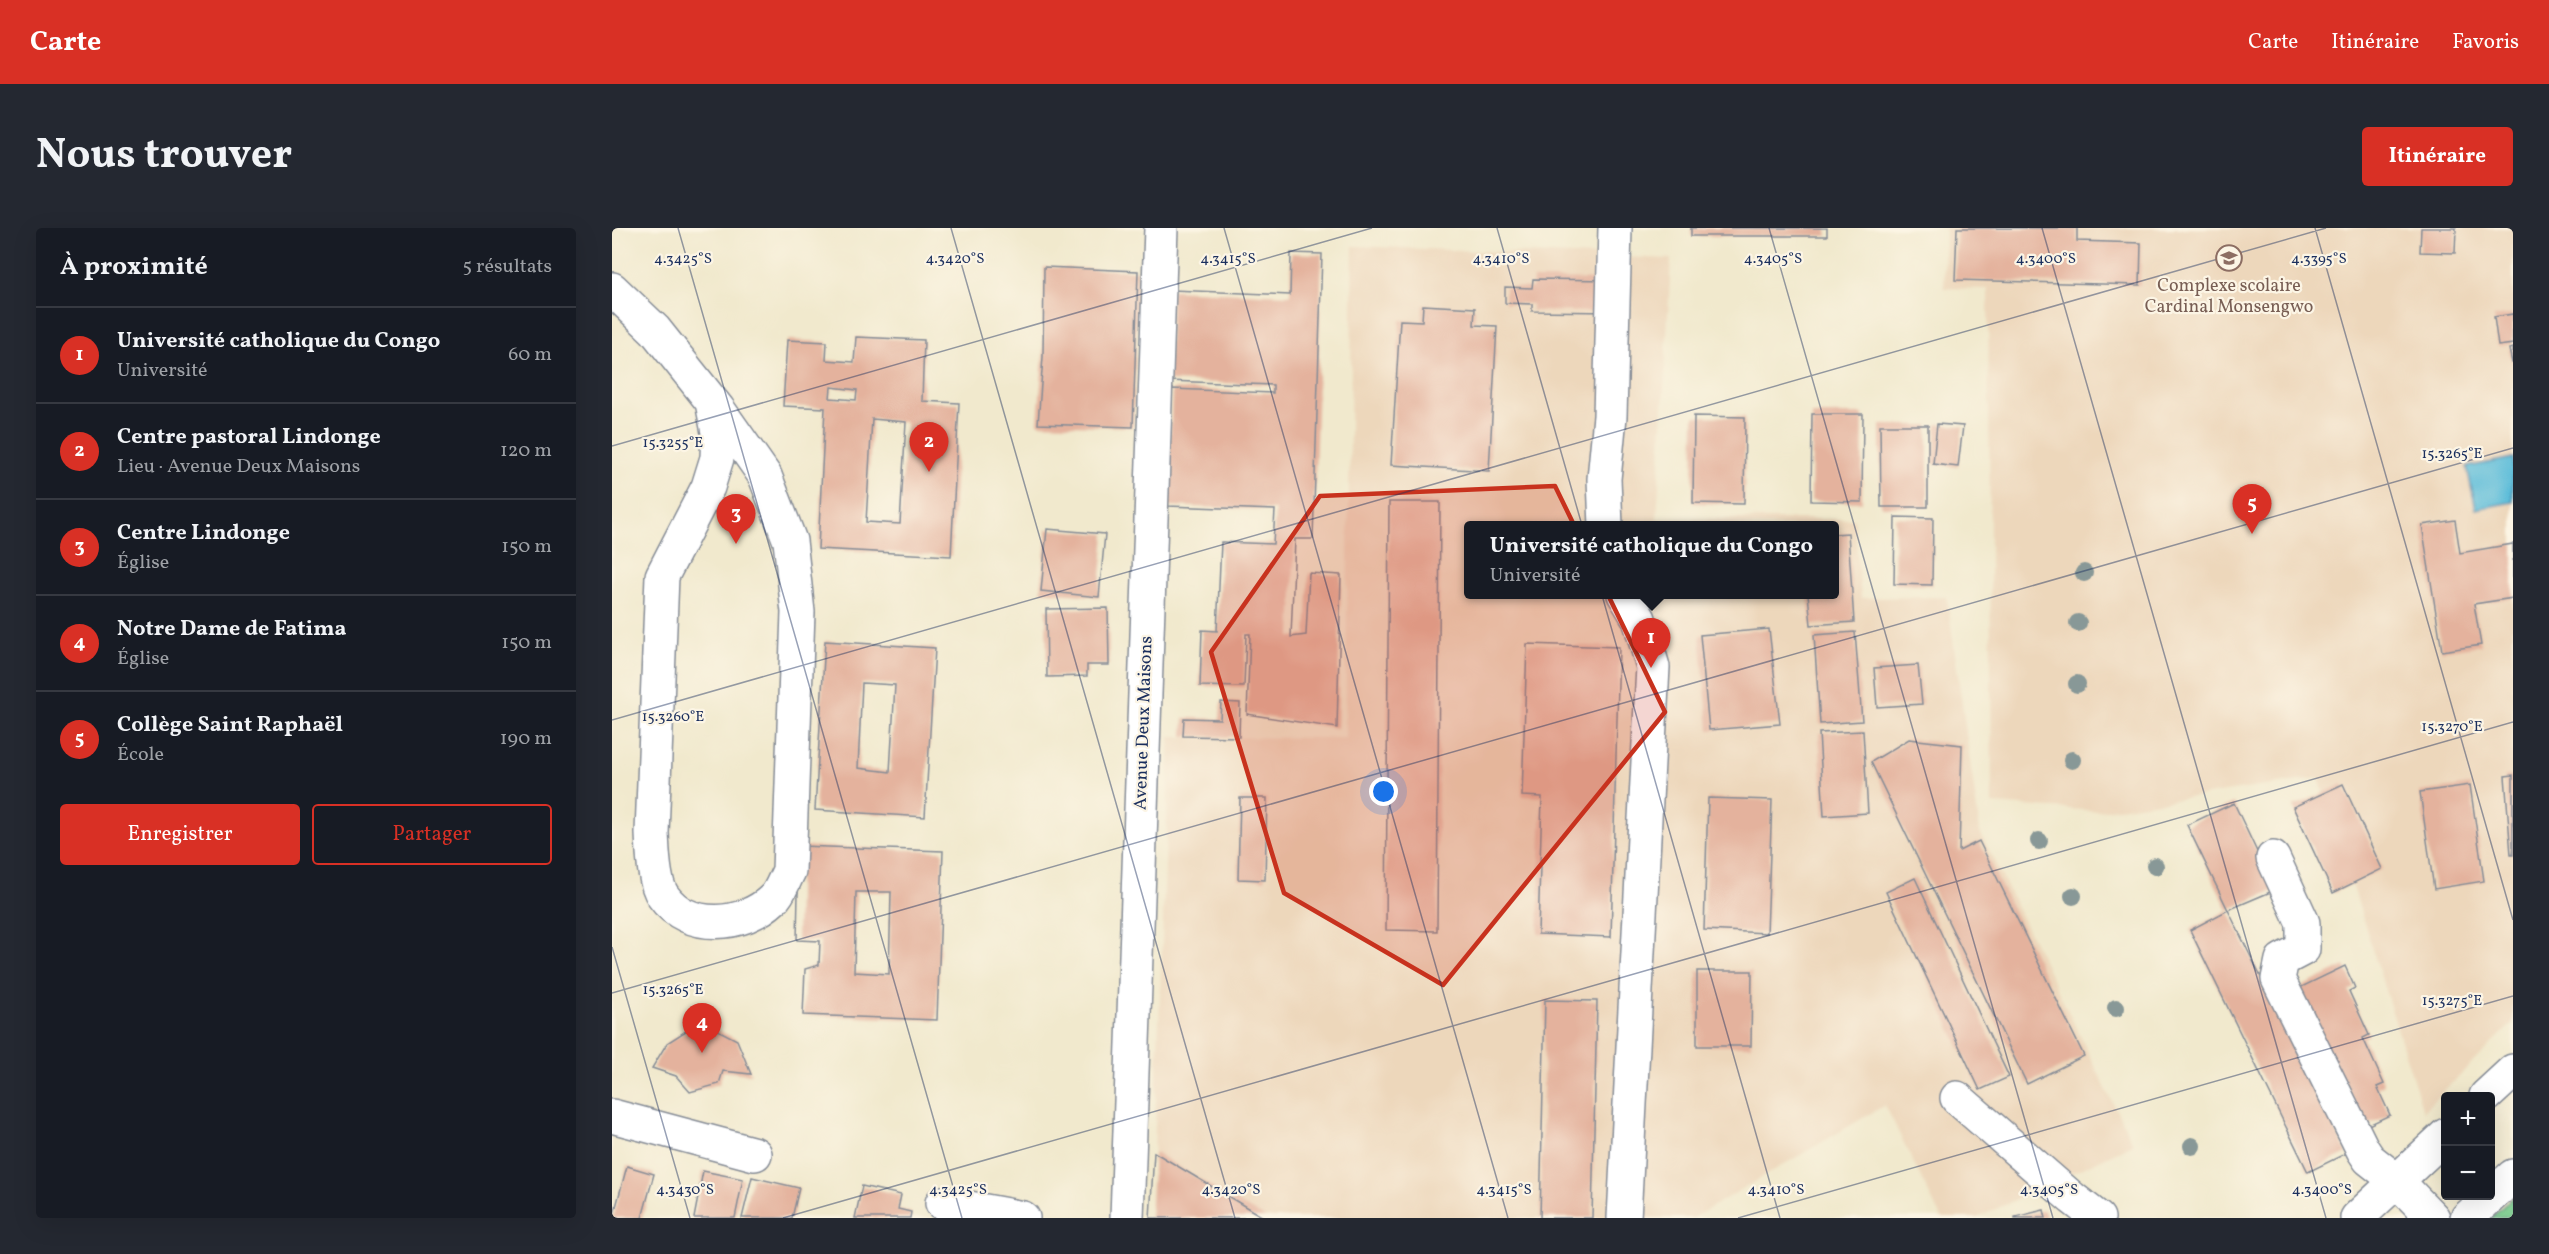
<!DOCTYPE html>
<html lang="fr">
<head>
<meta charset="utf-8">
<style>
  body { margin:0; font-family:Vollkorn,serif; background:#242831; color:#f1f3f6 }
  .controls { position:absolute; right:18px; bottom:18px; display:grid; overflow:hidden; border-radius:6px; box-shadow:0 6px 24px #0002 }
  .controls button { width:54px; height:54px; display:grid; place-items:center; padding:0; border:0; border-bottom:2px solid #363941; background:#171b24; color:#f1f3f6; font:30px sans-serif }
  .you { position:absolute; left:772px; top:564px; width:21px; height:21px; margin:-15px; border:4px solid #fff; border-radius:50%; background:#1a73e8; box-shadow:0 0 0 9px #1a73e833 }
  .badge { display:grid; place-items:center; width:39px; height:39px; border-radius:50%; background:#d93025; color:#fff; font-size:20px; font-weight:700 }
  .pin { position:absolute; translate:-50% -50px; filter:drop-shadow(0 2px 3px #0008) }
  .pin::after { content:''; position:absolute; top:32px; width:21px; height:18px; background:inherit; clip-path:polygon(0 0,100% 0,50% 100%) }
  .popup { position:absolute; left:852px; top:293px; width:375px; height:78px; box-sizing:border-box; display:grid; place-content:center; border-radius:6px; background:#171b24; filter:drop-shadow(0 2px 4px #0005); font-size:20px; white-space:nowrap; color:#9ea1a6 }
  .popup b { font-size:22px; color:#f1f3f6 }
  .popup::after { content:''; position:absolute; left:50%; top:100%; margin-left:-12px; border:12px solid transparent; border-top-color:#171b24 }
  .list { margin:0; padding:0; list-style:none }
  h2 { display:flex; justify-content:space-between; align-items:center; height:78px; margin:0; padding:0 24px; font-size:26px }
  h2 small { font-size:20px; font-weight:400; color:#9ea1a6 }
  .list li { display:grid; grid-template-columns:39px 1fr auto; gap:18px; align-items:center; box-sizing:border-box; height:96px; padding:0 24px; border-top:2px solid #363941 }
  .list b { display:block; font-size:22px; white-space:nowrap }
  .list p { margin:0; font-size:20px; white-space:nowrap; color:#9ea1a6 }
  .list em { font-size:20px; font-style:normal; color:#9ea1a6 }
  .actions { display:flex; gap:12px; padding:18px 24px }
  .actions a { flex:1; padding:14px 0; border:2px solid #d93025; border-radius:6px; text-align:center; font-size:21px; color:#d93025 }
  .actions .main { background:#d93025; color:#fff }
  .map { position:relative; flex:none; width:1901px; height:990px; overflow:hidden; border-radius:6px }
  header { display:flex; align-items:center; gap:36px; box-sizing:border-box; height:84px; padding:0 30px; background:#d93025; color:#fff }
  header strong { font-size:28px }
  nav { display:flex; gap:33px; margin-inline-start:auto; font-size:21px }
  .intro { display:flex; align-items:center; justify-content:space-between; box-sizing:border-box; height:144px; padding:0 36px }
  h1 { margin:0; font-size:42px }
  .button { padding:15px 27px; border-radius:6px; background:#d93025; color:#fff; font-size:21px; font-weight:700 }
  main { display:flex; gap:36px; padding:0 36px }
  aside { flex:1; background:#171b24; border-radius:6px; box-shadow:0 6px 24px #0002 }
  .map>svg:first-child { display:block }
  .built { fill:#edd7bb; fill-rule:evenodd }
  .grass { fill:#78ca8c; stroke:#4a7c75; stroke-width:1.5 }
  .water { fill:#5abcd9; stroke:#3a769c; stroke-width:1.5 }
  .building { fill:#e4b29d; fill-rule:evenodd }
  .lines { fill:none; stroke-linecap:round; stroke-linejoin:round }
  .minor-casing { stroke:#868c96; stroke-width:36 }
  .minor { stroke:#fff; stroke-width:33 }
  .tree { fill:#889897 }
  .marked { fill:#c8321e; fill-opacity:0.2; stroke:#c8321e; stroke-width:4.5; stroke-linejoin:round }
  .ticks { fill:none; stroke:#1b2f5e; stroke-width:1.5; stroke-opacity:0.45 }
  .labels { text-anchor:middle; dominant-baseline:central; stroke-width:4.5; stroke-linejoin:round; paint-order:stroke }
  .education-label { font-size:18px; fill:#785e54; stroke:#fcf5e5 }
  .street-label { font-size:18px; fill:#1b2f5e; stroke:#fcf5e5 }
  .ticks-label { font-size:15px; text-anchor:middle; fill:#1b2f5e; stroke:#fcf5e5; stroke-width:4.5; stroke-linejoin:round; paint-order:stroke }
</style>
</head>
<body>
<header>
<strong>Carte</strong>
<nav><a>Carte</a><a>Itinéraire</a><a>Favoris</a></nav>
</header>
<div class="intro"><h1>Nous trouver</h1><a class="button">Itinéraire</a></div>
<main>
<aside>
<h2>À proximité<small>5 résultats</small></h2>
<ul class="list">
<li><span class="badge">1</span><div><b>Université catholique du Congo</b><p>Université</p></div><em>60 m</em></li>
<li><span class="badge">2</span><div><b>Centre pastoral Lindonge</b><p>Lieu · Avenue Deux Maisons</p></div><em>120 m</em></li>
<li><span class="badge">3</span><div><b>Centre Lindonge</b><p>Église</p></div><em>150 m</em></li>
<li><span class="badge">4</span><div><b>Notre Dame de Fatima</b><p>Église</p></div><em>150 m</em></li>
<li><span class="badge">5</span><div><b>Collège Saint Raphaël</b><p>École</p></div><em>190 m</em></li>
</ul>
<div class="actions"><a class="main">Enregistrer</a><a>Partager</a></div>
</aside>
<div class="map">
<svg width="1901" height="990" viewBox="0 0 1901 990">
  <rect width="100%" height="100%" fill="#fcf5e5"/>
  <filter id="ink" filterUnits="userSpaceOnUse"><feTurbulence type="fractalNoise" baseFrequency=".0167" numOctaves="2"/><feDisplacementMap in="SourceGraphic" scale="12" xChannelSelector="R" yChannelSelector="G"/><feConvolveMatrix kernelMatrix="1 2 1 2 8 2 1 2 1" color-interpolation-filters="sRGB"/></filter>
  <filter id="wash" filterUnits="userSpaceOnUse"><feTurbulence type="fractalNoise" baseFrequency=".008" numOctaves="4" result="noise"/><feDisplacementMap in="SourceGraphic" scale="24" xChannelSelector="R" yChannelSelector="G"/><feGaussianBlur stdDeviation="1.35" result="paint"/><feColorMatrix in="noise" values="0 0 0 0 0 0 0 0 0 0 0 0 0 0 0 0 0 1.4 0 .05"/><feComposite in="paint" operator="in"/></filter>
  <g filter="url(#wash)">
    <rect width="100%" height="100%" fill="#f1e9cd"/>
    <!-- built -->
    <g class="built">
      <path d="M 1333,0 L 1901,0 L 1901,795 L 1811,883 L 1707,550 L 1487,583 L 1380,576 L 1376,61 L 1332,60 Z"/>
      <path d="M 741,18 L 1059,31 L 1045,291 L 1242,291 L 1249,370 L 1335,369 L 1368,604 L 1521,916 L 1365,990 L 1329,990 L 1273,877 L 1081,990 L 653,990 L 542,924 L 558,509 L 733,510 ZM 856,298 L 1222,298 L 1222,366 L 856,366 Z"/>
    </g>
    <!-- grass -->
    <path class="grass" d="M 1901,969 L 1901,990 L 1878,990 Z"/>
    <!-- water -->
    <path class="water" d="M 1901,230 L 1901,274 L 1864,281 L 1855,239 Z"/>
    <g id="blocks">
      <!-- building -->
      <g class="building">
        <rect x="1079" y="0" width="136" height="8"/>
        <path d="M 1345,0 L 1465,0 L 1465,13 L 1529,15 L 1528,57 L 1343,52 Z"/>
        <path d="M 1809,0 L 1844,0 L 1843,25 L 1808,24 Z"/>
        <path d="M 679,25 L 710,26 L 701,311 L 683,311 L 679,409 L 694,407 L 697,345 L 729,347 L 725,500 L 635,486 L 638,406 L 634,406 L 632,459 L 588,458 L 590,402 L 605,403 L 609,314 L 661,316 L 663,282 L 556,278 L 560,161 L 661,165 L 661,157 L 556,153 L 560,62 L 678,67 Z"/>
        <path d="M 432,39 L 526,43 L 521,199 L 426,196 L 431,129 Z"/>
        <path d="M 921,51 L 1001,52 L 1000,84 L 920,83 L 920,76 L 893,75 L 893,59 L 920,60 Z"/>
        <path d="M 811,77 L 863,80 L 862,97 L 885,98 L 877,243 L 779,237 L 788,92 L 810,93 Z"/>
        <path d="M 1901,86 L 1901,116 L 1886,118 L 1882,89 Z"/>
        <path d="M 244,109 L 312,112 L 310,173 L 347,175 L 339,328 L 206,321 L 213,180 L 171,178 L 175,112 L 215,114 L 214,132 L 242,134 ZM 219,159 L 245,162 L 244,172 L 218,170 ZM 260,191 L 294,194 L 288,296 L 254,294 Z"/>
        <path d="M 1901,120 L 1901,135 L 1900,135 L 1897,121 Z"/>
        <path d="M 1200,186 L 1251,186 L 1250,274 L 1199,273 Z"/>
        <path d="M 1082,188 L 1133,189 L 1132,276 L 1081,275 Z"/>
        <path d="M 1325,196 L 1351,198 L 1346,239 L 1321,236 Z"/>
        <path d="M 1268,197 L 1316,197 L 1316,279 L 1269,279 Z"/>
        <path d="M 777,274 L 828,274 L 825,703 L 774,702 Z"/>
        <path d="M 1283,289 L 1321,290 L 1320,357 L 1282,356 Z"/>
        <path d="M 1843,292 L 1848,325 L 1901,316 L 1901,370 L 1862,376 L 1869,417 L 1830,423 L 1810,297 Z"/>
        <path d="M 435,301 L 493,306 L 487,369 L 429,363 Z"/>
        <path d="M 1236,305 L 1242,394 L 1199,397 L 1196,366 L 1222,366 L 1222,306 Z"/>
        <path d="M 496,380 L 497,437 L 475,437 L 475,448 L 435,449 L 434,381 Z"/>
        <path d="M 1157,401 L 1168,496 L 1097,502 L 1088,407 Z"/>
        <path d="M 1243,404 L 1250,493 L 1208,496 L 1202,407 Z"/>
        <path d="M 213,413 L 323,420 L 313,589 L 203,582 ZM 250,455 L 283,457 L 278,544 L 246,540 Z"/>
        <path d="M 915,416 L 1007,419 L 999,709 L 926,706 L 930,569 L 910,568 Z"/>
        <path d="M 1306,437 L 1310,476 L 1265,479 L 1262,440 Z"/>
        <path d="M 609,474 L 628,475 L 627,509 L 571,508 L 572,490 L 608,491 Z"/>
        <path d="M 1251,503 L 1256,585 L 1212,588 L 1207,505 Z"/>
        <path d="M 1297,511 L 1350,517 L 1347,623 L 1367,613 L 1472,828 L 1415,856 L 1259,534 Z"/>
        <path d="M 1901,547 L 1901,627 L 1899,627 L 1893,548 Z"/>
        <path d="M 1731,556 L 1770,641 L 1721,665 L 1681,579 Z"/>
        <path d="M 1858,557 L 1872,653 L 1822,661 L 1808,564 Z"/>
        <path d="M 628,570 L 655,570 L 653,652 L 626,651 Z"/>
        <path d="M 1096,570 L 1160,572 L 1155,705 L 1092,702 Z"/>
        <path d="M 1622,575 L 1663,662 L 1616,682 L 1575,597 Z"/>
        <path d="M 187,618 L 331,623 L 325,792 L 191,787 L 193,741 L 207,737 L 208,713 L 185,712 ZM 244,664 L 279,664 L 277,746 L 242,744 Z"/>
        <path d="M 1303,650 L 1397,849 L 1368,862 L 1274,664 Z"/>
        <path d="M 1616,682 L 1735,925 L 1696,944 L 1578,702 Z"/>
        <path d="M 1733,738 L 1743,760 L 1737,763 L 1757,807 L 1751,810 L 1772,856 L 1765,859 L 1778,887 L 1744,903 L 1683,762 Z"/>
        <path d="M 1085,743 L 1140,743 L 1139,818 L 1085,818 Z"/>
        <path d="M 933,772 L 985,773 L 980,990 L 928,990 Z"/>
        <path d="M 100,799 L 125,812 L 139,846 L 111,843 L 107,856 L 78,864 L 64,848 L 40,840 L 55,815 L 77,801 Z"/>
        <path d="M 542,924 L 639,982 L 653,990 L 538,990 Z"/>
        <path d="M 15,938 L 42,946 L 30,990 L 1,990 Z"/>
        <path d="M 91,943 L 131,951 L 123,990 L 82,990 Z"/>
        <path d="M 140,949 L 187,960 L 180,990 L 130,990 Z"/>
        <path d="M 250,958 L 289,967 L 286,981 L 299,984 L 298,990 L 243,990 Z"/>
        <path d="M 1432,982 L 1434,990 L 1403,990 L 1403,989 Z"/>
      </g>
    </g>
  </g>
  <g filter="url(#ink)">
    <use href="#blocks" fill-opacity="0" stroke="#868c96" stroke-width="1.5"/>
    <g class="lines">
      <!-- minor casing -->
      <g class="minor-casing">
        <g id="minor">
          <path d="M 0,61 L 43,102 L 106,181 L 153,248 L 178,313 L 186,384 L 177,643 C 172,652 168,665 161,671 C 132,699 76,704 51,668 C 41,653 41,623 40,605 L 50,348 L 96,259 L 105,230 L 106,204 L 100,174"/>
          <path d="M 994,298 L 992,251 L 998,188 L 1003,0"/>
          <path d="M 1661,630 L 1691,695 L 1691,721 L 1670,732 L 1666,751 L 1751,922 L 1757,931 L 1785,953 L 1821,990"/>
          <path d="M 1874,868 L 1901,843"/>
          <path d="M 1345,870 L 1460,970 L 1486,990"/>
          <path d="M 0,888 L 143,926"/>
          <path d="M 330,975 L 411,990"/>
          <path d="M 515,990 L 549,0"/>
          <path d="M 1012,990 L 1041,439 L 1027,391 L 1012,366"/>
          <path d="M 1745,990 L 1834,907"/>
          <path d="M 1855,990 L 1901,948"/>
        </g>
      </g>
      <!-- minor -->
      <use href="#minor" class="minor"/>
    </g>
    <!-- trees -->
    <g class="tree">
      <circle cx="1472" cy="345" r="9"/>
      <circle cx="1466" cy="395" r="9"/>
      <circle cx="1465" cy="456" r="9"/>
      <circle cx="1460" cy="532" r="9"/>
      <circle cx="1427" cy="613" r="9"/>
      <circle cx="1543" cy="638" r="9"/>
      <circle cx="1461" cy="668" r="9"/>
      <circle cx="1504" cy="780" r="9"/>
      <circle cx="1580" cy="918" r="9"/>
    </g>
  </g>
  <!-- marked area -->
  <path class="marked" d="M 943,258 L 1053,484 L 831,757 L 672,665 L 599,424 L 708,268 Z"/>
  <!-- ticks -->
  <path class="ticks" d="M 66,0 L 350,990M 339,0 L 623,990M 612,0 L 896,990M 885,0 L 1168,990M 1157,0 L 1441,990M 1430,0 L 1714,990M 1703,0 L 1901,692M 0,218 L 760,0M 0,492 L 1714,0M 0,719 L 78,990M 0,765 L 1901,220M 171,990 L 1901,494M 1126,990 L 1901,768"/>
  <!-- icons -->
  <defs>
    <g id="school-ring" transform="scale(1.35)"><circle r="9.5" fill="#fcf5e5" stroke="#8d6e63" stroke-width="1.5"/><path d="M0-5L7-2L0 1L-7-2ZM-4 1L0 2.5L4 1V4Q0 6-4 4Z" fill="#8d6e63"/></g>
  </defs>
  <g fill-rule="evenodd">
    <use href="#school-ring" x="1617" y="30"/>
  </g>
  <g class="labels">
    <!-- education labels -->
    <g class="education-label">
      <text x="1617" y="58">Complexe scolaire<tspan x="1617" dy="21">Cardinal Monsengwo</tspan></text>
    </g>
    <!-- street labels -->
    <g class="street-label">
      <text transform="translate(532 495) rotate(-88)">Avenue Deux Maisons</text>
    </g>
  </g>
  <g class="ticks-label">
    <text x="71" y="35">4.3425°S</text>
    <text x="343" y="35">4.3420°S</text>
    <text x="616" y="35">4.3415°S</text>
    <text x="889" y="35">4.3410°S</text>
    <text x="1161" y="35">4.3405°S</text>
    <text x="1434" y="35">4.3400°S</text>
    <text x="1707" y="35">4.3395°S</text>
    <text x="61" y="219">15.3255°E</text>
    <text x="1840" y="230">15.3265°E</text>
    <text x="61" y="493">15.3260°E</text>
    <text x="1840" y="503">15.3270°E</text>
    <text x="61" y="766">15.3265°E</text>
    <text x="1840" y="777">15.3275°E</text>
    <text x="73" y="966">4.3430°S</text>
    <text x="346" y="966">4.3425°S</text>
    <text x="619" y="966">4.3420°S</text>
    <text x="892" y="966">4.3415°S</text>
    <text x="1164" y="966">4.3410°S</text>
    <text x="1437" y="966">4.3405°S</text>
    <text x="1710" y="966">4.3400°S</text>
  </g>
</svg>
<div class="controls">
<button>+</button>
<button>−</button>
</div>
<div class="you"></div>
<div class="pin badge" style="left:1039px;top:440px">1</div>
<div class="popup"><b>Université catholique du Congo</b>Université</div>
<div class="pin badge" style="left:317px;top:244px">2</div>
<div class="pin badge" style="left:124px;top:316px">3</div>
<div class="pin badge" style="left:90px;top:825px">4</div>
<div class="pin badge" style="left:1640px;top:306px">5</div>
</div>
</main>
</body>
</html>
